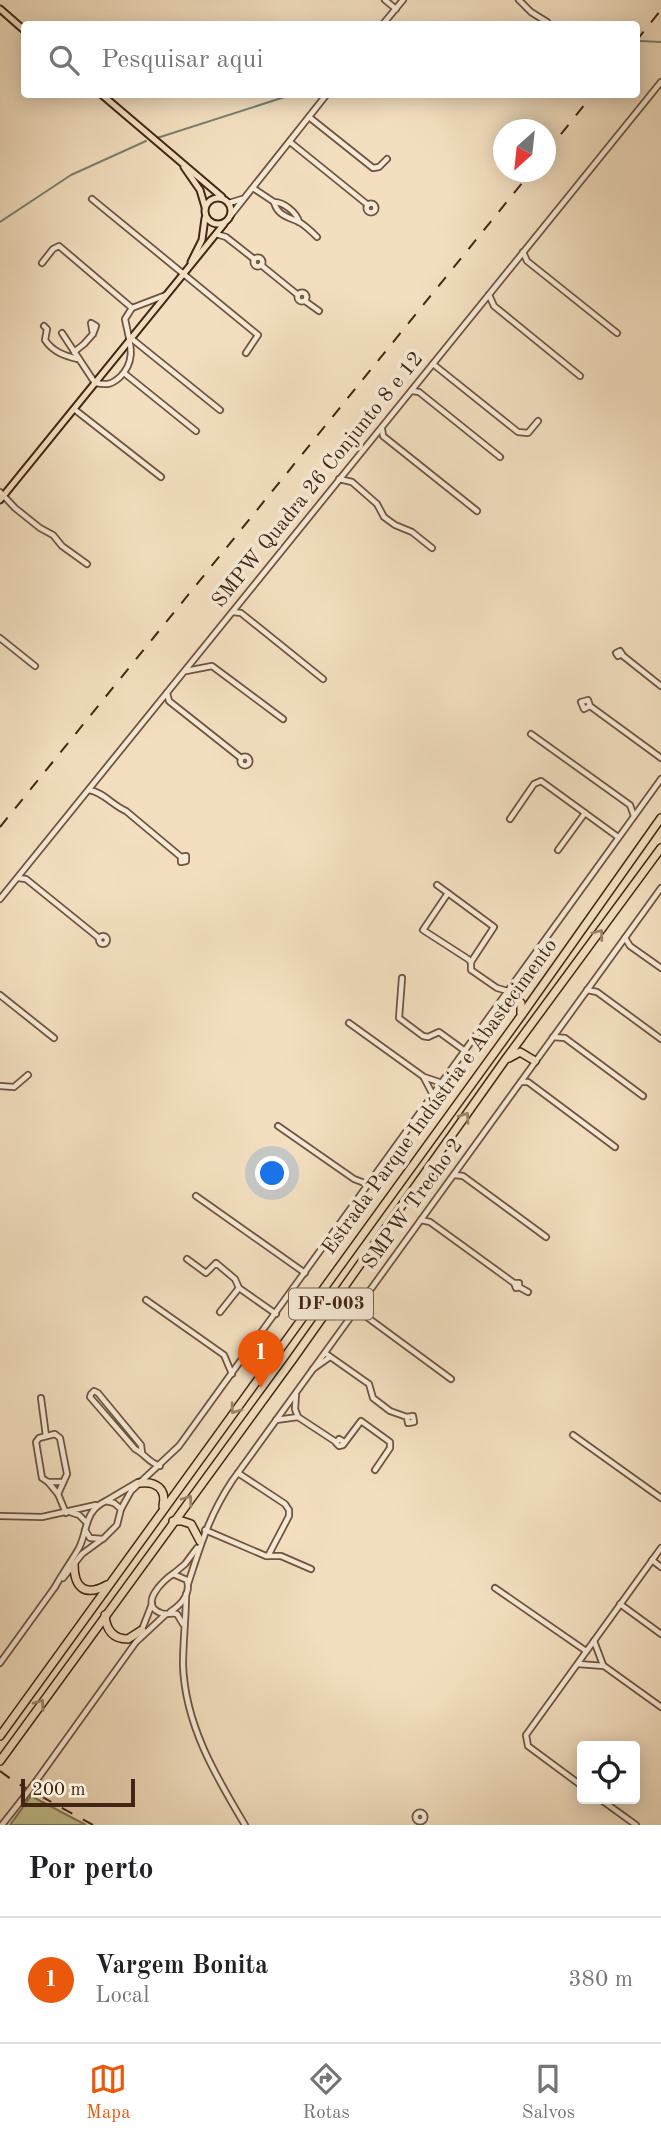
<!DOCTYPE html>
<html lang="pt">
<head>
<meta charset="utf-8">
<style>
  body { margin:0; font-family:"Old Standard TT",serif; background:#f2f2f2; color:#202124 }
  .controls { position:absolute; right:21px; bottom:21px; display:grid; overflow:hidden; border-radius:7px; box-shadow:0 4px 18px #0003 }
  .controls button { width:63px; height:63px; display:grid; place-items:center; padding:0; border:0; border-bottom:2px solid #e0e0e0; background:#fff; color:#202124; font:35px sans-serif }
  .compass { position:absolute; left:493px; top:119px; width:63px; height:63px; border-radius:50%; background:#fff; box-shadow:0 4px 18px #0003; rotate:207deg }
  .scale { position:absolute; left:21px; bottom:18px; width:114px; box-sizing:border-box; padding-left:7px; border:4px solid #412616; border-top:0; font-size:19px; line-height:24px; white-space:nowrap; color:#412616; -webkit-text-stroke:5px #f7ead6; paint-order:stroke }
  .you { position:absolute; left:273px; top:1174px; width:24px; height:24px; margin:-18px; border:5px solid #fff; border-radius:50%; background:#1a73e8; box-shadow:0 0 0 10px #1a73e833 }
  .badge { display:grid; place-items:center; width:46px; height:46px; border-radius:50%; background:#ea580c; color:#fff; font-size:23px; font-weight:700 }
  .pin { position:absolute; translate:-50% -58px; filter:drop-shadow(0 2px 4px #0008) }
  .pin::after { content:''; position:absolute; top:37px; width:24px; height:21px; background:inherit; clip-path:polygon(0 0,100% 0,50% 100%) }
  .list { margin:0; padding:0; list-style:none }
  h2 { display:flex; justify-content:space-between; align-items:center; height:91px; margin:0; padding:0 28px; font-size:30px }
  h2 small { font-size:23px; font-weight:400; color:#757577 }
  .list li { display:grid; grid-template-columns:46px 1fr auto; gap:21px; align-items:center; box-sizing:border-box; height:126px; padding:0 28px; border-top:2px solid #e0e0e0 }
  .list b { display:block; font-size:26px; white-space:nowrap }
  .list p { margin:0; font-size:23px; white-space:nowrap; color:#757577 }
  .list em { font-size:23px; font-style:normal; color:#757577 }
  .icon { flex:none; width:38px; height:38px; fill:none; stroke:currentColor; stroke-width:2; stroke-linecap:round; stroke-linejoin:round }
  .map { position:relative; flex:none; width:661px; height:1825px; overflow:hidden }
  .search { position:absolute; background:#fff; box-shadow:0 4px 18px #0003; left:21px; right:21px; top:21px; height:77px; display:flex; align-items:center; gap:18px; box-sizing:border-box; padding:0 24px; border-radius:7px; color:#757577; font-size:26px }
  .sheet { height:217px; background:#fff }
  nav { display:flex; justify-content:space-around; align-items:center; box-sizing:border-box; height:98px; border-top:2px solid #e0e0e0; background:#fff; font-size:19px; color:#757577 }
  nav a { display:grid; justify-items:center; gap:4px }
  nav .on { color:#ea580c }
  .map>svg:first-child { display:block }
  .green { fill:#c2c08d; stroke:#827352; stroke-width:2 }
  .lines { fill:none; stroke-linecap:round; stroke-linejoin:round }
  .stream { stroke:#788171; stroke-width:2 }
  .minor-casing { stroke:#6e5440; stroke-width:8 }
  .major-casing { stroke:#412616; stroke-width:9 }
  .highway-casing { stroke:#412616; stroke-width:10 }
  .minor { stroke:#f7ead6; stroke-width:4.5 }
  .major { stroke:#f3dfc0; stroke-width:5 }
  .highway { stroke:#f3dfc0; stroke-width:7 }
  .rail { stroke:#412616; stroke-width:2; stroke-dasharray:12 12; stroke-linecap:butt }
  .minor-bridge-casing { stroke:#6e5440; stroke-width:8; stroke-linecap:butt }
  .minor-bridge { stroke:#f7ead6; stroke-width:4.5 }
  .oneway { stroke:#9a826b }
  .labels { text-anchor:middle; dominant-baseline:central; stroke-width:7; stroke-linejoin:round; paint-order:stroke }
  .shield { fill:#f7ead6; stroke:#786150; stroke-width:2 }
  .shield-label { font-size:19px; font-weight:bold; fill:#412616 }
  .street-label { font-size:21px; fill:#412616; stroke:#f7ead6 }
</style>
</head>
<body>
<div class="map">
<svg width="661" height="1825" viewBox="0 0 661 1825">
  <rect width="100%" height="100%" fill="#f3dfc0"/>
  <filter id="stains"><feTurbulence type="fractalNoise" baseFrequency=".00286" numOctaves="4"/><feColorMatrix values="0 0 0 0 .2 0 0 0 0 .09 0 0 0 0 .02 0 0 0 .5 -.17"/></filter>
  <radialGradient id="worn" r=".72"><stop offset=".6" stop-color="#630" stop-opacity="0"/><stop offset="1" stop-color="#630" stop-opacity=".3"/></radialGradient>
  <!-- green -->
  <path class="green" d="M 31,1796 L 86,1825 L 10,1825 Z"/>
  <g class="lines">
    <!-- stream -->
    <g class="stream">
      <path d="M 640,41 L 661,42"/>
      <path d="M 157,138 L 294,94"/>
      <path d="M 0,222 L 71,175 L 146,141"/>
    </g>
    <!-- minor casing -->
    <g class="minor-casing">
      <g id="minor">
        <path d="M 385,0 L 396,9"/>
        <path d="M 519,0 L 531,12 L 547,22"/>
        <path d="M 383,24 L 403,0"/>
        <path d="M 309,117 L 373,168 L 379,167 L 387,159"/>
        <path d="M 290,142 L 368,205"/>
        <path d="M 253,188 L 274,202 C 277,215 288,217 299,222 C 305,225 312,232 317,237"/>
        <path d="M 92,199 L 258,335 L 246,353"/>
        <path d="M 274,202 C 284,202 297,213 299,222"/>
        <path d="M 229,203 L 242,199"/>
        <circle cx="371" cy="208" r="4.5"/>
        <path d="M 231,215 L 327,94"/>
        <path d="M 216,234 L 226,237 L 254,259"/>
        <path d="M 523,252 L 527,261 L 617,333"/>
        <circle cx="258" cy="262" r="4.5"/>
        <path d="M 42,263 L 53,249 L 59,246 L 132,308 L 125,319 C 129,341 138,359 120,377 C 111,385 107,385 95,383 L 62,333"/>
        <path d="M 261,265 L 298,295"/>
        <circle cx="302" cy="297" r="4.5"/>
        <path d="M 489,295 L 494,306 L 580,376"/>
        <path d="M 305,301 L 319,311"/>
        <path d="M 132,308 L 166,295"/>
        <path d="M 44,326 L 47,329 L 45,340 C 53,352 65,356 78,359"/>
        <path d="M 132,339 L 220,410"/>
        <path d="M 74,352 L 84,344 L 93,334 L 96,326 L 91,323 L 93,334"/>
        <path d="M 433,364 L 518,432 L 528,433 L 538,421"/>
        <path d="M 124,373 L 196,431"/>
        <path d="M 412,391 L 419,392 L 500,457"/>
        <path d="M 74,409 L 161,477"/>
        <path d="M 382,429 L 383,436 L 477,511"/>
        <path d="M 339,479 L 352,482 L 377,504 L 384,517 L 395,525 L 412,532 L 432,548"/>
        <path d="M 0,492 L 15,508 L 40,528 L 53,535 L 62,546 L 87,564"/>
        <path d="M 233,612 L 241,613 L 323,679"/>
        <path d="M 0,638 L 35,666"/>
        <path d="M 620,651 L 622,654 L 618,656 L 616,653 Z"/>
        <path d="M 622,655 L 661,686"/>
        <path d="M 186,671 L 212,666 L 283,719"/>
        <path d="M 167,693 L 169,701 L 241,758"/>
        <path d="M 590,706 L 584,709 L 581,702 L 588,700 L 590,706 L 661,758"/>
        <path d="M 531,734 L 630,805 L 634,816"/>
        <circle cx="245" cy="761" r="4.5"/>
        <path d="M 89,790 C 103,792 112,805 126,811 L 181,857 L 186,856 L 186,861 L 181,862 L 181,857"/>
        <path d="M 510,819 L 534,784 L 541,781 L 618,837"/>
        <path d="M 558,850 L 585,813"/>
        <path d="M 18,878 L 26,879 L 99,938"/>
        <path d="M 437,885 L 494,927 L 471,962"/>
        <path d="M 448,893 L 423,930 L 468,959 L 471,962 L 471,970 L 497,988 L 508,991"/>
        <path d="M 0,899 L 661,82"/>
        <circle cx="103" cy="940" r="4"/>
        <path d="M 625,938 L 630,946 L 661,968"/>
        <path d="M 402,978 L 399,1018 L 423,1036 L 428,1037 L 439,1032 L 465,1051"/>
        <path d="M 587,990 L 597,992 L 661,1039"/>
        <path d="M 0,995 L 54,1038"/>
        <path d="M 349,1023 L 424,1077 L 442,1083"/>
        <path d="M 553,1037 L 565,1038 L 643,1096"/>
        <path d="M 424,1078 L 433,1095"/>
        <path d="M 521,1082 L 528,1082 L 615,1147"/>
        <path d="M 0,1086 L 14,1087 L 28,1075"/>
        <path d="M 278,1126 L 354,1179 L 367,1184"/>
        <path d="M 454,1175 L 463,1176 L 546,1237"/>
        <path d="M 196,1196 L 305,1273"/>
        <path d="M 421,1220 L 430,1222 L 514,1283 L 519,1283 L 519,1287 L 516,1288 L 514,1283"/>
        <path d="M 187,1259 L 206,1273 L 216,1263 L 235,1279 L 239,1288 L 276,1314"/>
        <path d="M 519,1287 L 528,1292"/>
        <path d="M 146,1300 L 224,1355 L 232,1374"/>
        <path d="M 356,1309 L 451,1379"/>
        <path d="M 220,1312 L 239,1288"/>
        <path d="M 325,1353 L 369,1384 L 373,1398 L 390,1411 L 407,1417 L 413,1416 L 414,1422 L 408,1423 L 407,1417"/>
        <path d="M 313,1369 L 330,1357"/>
        <path d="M 296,1394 L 295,1409 L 298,1417"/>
        <path d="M 41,1398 L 46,1436"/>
        <path d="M 276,1420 L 298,1417 L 336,1442"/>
        <path d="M 573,1435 L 661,1498"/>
        <path d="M 344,1442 L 339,1439 L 336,1443 L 339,1446 L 343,1445 L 361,1421 L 390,1442 L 390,1448 L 375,1470"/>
        <path d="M 142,1453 L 141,1445 L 98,1393 L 94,1391 L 91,1394 L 90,1397 L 135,1449 C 145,1454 149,1463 160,1466"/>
        <path d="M 238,1473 L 285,1504 L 289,1510 L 289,1516 L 268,1556"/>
        <path d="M 48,1482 L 58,1494 L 66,1513"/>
        <path d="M 58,1494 L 67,1474 L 60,1438 L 55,1434 L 39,1438 L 36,1442 L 42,1478 L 48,1482 L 62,1482"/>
        <path d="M 106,1501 L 138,1482"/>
        <path d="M 121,1509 L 131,1491 L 179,1446 L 661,779"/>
        <path d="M 70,1512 L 79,1515 L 86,1522"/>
        <path d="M 0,1516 L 42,1517 L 96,1505"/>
        <path d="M 205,1530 L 266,1556 L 281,1556 L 311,1569"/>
        <path d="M 652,1560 L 661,1567"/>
        <path d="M 173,1574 L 185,1564 L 197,1548"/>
        <path d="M 63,1578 L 82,1554 L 101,1540"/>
        <path d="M 188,1584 C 201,1544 209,1516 232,1481 L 661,888"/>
        <path d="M 55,1587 C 62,1574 71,1562 79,1548 C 88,1530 84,1511 106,1501 L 114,1503 L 121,1509 L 117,1525 L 103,1539 L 90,1538 L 85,1530"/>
        <path d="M 495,1588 L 586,1651"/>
        <path d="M 186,1594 C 186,1618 183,1641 183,1665 C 185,1724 215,1775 245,1825"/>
        <path d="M 620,1604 L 661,1634"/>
        <path d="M 170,1612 C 181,1605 191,1594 187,1580 L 173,1574 C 163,1580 138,1605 161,1613 C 166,1616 171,1612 177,1614 L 183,1624"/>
        <path d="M 141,1632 L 152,1604"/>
        <path d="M 594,1641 L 603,1665"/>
        <path d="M 0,1663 L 55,1587"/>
        <path d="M 578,1664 L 604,1666 L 661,1707"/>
        <path d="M 34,1784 L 136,1642 L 166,1614"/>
        <path d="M 582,1786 L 528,1746 L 526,1735 L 661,1548"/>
        <path d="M 600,1799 L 636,1825"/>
        <circle cx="420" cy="1817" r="4.5"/>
        <path d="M 2,1825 L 24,1797"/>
      </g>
    </g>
    <!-- major casing -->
    <g class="major-casing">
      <g id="major">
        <path d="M 0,9 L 24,30"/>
        <path d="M 101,94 L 222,197"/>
        <path d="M 184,167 L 200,190 L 205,207"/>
        <circle cx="218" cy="211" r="13"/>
        <path d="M 191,262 L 202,240 L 205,218"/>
        <path d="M 0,500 L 224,224"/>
      </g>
    </g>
    <!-- highway casing -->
    <g class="highway-casing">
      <g id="highway">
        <path d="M 508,992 L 521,1003 L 521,1013"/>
        <path d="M 509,1058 L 520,1052 L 535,1061"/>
        <path d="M 140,1483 C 156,1481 167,1489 163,1506"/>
        <path d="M 173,1521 L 182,1521 L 191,1524 L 200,1541"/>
        <path d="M 74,1564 C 74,1588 85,1597 107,1585"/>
        <path d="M 105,1615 C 106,1630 113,1639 128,1639 L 142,1630"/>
        <path d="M 0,1736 L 521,1016 L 661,818"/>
        <path d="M 0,1761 L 293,1359 L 505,1060 L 661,848"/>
      </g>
    </g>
    <!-- minor -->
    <use href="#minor" class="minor"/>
    <!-- major -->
    <use href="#major" class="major"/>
    <!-- highway -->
    <use href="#highway" class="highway"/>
    <!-- rail -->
    <g class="rail">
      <path d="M 636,41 L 661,10"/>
      <path d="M 546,153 L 593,94"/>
      <path d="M 0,827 L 531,172"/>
      <path d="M 0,1771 L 15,1782 L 93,1825"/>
    </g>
    <!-- minor-bridge casing -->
    <g class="minor-bridge-casing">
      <path id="minor-bridge" d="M 24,1797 L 34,1784"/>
    </g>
    <!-- minor-bridge -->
    <use href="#minor-bridge" class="minor-bridge"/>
  </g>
  <!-- one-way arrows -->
  <defs><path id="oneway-chevron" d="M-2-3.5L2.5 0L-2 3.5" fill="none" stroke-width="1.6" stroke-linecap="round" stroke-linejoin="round" transform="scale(1.75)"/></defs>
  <g class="oneway">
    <use href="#oneway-chevron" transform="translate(599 934) rotate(-53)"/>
    <use href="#oneway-chevron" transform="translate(465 1117) rotate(-55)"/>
    <use href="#oneway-chevron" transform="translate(235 1409) rotate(126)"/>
    <use href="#oneway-chevron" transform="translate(188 1500) rotate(-54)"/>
    <use href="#oneway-chevron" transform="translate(40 1704) rotate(-54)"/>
  </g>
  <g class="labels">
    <!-- shield labels -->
    <rect class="shield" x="289" y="1288.5" width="84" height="31" rx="5"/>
    <g class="shield-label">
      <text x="331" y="1304">DF-003</text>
    </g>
    <!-- street labels -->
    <g class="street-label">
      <text transform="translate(318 480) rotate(-51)">SMPW Quadra 26 Conjunto 8 e 12</text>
      <text transform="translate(440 1097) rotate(-54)">Estrada Parque Indústria e Abastecimento</text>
      <text transform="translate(413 1204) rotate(-54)">SMPW Trecho 2</text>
    </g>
  </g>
  <rect width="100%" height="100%" filter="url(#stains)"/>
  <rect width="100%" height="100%" fill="url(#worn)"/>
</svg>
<div class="controls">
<button><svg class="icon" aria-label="locate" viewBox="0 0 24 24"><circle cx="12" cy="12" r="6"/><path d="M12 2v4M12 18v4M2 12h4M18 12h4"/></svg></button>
</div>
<svg class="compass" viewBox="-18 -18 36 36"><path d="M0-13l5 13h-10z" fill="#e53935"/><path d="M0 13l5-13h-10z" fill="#757577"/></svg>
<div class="scale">200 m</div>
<div class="you"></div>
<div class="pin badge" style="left:261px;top:1388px">1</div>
<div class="search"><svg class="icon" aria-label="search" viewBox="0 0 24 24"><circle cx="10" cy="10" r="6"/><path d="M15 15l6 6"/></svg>Pesquisar aqui</div>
</div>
<section class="sheet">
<h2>Por perto<small></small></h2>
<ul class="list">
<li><span class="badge">1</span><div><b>Vargem Bonita</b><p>Local</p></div><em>380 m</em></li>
</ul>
</section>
<nav>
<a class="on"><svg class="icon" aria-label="map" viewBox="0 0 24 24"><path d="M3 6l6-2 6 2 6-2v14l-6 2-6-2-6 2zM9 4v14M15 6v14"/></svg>Mapa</a>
<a><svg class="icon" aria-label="directions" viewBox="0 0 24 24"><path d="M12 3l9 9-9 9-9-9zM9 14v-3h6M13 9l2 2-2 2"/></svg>Rotas</a>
<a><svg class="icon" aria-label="saved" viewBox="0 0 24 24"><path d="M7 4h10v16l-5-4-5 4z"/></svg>Salvos</a>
</nav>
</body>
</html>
